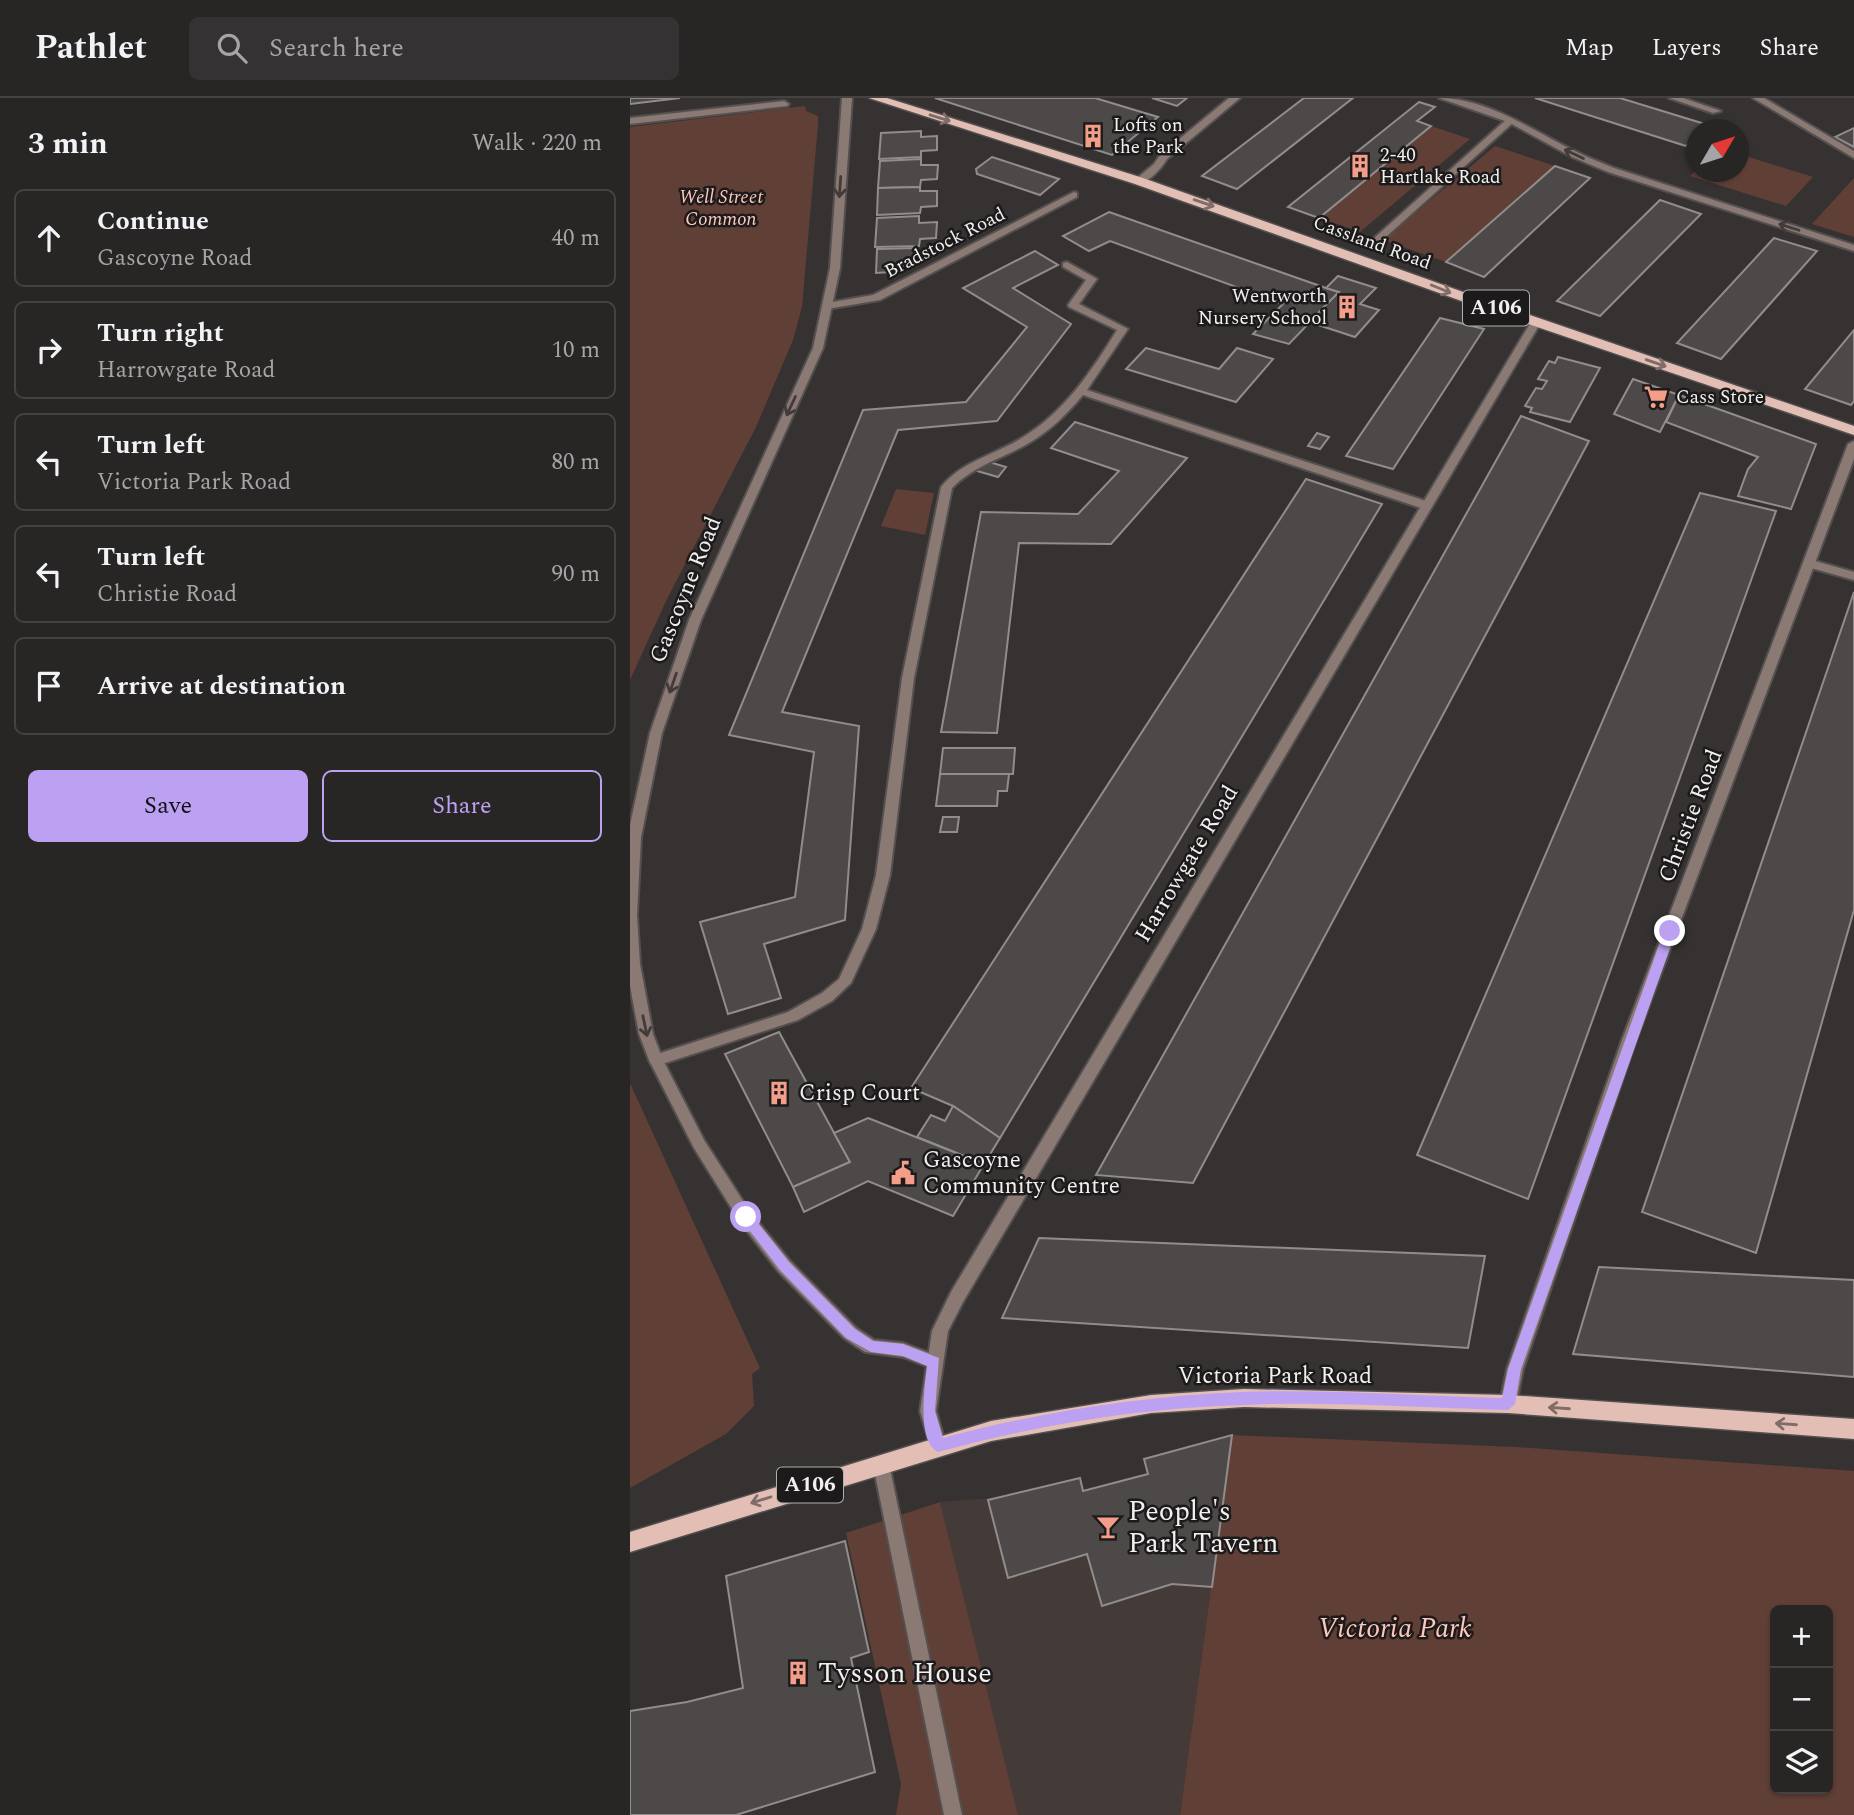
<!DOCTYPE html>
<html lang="en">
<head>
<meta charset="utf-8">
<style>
  body { margin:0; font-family:Spectral,serif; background:#343232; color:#f1f3f6 }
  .controls { position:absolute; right:21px; bottom:21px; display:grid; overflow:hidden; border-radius:10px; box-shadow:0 2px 5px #0004 }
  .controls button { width:63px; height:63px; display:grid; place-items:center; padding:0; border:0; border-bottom:2px solid #444342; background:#282625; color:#f1f3f6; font:35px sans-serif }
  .compass { position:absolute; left:1056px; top:21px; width:63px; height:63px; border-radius:50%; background:#282625; box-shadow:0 2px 5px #0004; rotate:51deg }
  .stop { position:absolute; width:21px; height:21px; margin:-16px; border:5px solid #bca0f2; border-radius:50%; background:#fff }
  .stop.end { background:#bca0f2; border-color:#fff; box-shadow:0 2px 7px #0008 }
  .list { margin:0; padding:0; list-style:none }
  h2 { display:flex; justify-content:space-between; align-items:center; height:91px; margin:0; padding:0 28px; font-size:30px }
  h2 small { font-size:23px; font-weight:400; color:#a5a5a7 }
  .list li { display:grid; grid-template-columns:46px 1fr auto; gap:21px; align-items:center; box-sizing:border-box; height:98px; margin:0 14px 14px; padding:0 14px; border:2px solid #444342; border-radius:10px }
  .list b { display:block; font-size:26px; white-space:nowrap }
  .list p { margin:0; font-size:23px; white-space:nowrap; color:#a5a5a7 }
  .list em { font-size:23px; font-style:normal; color:#a5a5a7 }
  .actions { display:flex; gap:14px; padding:21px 28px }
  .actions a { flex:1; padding:16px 0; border:2px solid #bca0f2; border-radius:10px; text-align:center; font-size:24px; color:#bca0f2 }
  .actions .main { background:#bca0f2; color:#111 }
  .icon { flex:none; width:38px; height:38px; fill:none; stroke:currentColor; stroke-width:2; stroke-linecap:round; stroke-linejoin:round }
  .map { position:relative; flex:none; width:1224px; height:1717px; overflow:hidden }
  header { display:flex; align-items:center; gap:42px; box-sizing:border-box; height:98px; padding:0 35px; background:#282625; border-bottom:2px solid #444342 }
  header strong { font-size:33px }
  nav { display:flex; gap:38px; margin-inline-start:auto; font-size:24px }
  .search { width:490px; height:63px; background:#343232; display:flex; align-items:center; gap:18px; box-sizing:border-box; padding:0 24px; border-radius:10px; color:#a5a5a7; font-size:26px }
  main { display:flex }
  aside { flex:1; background:#282625 }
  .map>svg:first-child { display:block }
  .built { fill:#443a37 }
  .green { fill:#603f37; fill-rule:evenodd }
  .building { fill:#4c4948; stroke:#918d8c; stroke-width:2 }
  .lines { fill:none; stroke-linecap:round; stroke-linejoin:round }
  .service-casing { stroke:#53504f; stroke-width:4 }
  .pedestrian-casing { stroke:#53504f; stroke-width:4 }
  .minor-casing { stroke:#53504f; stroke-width:4 }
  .tertiary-casing { stroke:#53504f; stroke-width:4 }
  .primary-casing { stroke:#53504f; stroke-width:3 }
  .service { fill:#8b7974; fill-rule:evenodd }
  .pedestrian { fill:#8b7974; fill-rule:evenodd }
  .minor { fill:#8b7974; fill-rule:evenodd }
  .tertiary { fill:#8b7974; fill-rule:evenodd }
  .primary { fill:#e3beb5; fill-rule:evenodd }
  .oneway { stroke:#806c68 }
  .oneway2 { stroke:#433b3a }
  .route { fill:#bca0f2 }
  .labels { text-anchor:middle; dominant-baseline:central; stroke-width:5; stroke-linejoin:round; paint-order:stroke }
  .far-poi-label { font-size:19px; fill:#f2f0ef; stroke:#1c1a1a; text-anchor:start }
  .far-park-label { font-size:19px; font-style:italic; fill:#ffc8bb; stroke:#1c1a1a }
  .far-street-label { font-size:19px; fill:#f2f0ef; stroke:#1c1a1a }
  .shield { fill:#1c1a1a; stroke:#b2b0af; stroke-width:2 }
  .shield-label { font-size:21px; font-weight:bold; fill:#f2f0ef }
  .street-label { font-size:23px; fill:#f2f0ef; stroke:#1c1a1a }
  .poi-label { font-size:23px; fill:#f2f0ef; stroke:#1c1a1a; text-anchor:start }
  .near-poi-label { font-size:28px; fill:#f2f0ef; stroke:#1c1a1a; text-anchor:start }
  .near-park-label { font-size:28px; font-style:italic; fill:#ffc8bb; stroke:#1c1a1a }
</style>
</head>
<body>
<header>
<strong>Pathlet</strong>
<div class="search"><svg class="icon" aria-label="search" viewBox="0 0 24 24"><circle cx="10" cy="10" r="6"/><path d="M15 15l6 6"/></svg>Search here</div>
<nav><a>Map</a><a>Layers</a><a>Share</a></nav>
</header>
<main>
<aside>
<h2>3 min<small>Walk · 220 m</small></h2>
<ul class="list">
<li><svg class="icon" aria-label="ahead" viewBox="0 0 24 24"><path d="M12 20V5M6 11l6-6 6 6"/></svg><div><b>Continue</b><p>Gascoyne Road</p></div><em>40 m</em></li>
<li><svg class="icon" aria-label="right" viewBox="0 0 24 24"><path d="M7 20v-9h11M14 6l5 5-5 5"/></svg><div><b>Turn right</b><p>Harrowgate Road</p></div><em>10 m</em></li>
<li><svg class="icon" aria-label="left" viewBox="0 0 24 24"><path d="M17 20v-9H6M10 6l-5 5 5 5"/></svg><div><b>Turn left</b><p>Victoria Park Road</p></div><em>80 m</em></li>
<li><svg class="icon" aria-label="left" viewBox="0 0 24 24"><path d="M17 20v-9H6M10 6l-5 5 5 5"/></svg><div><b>Turn left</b><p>Christie Road</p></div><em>90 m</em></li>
<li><svg class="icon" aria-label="arrive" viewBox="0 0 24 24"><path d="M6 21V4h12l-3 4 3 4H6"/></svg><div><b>Arrive at destination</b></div></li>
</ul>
<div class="actions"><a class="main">Save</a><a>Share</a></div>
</aside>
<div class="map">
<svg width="1224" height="1717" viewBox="0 0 1224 1717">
  <rect width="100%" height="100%" fill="#353231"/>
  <!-- built -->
  <path class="built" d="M 602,1337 L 550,1717 L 388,1717 L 310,1404 L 453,1393 L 518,1376 L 514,1361 Z"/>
  <!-- green -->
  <g class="green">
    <path d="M 175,8 L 176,13 L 188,18 L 188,27 L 172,209 L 163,242 L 126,329 L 37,501 L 0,582 L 0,29 Z"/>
    <path d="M 801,28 L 840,41 L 730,134 L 689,120 Z"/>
    <path d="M 865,48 L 925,68 L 816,164 L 753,142 Z"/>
    <path d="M 1109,56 L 1183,79 L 1156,108 L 1060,78 L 1066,72 L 1108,74 Z"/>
    <path d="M 1224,80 L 1224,139 L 1182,126 Z"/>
    <path d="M 266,391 L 304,395 L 295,437 L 251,428 Z"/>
    <path d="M 0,985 L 130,1270 L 122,1276 L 124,1308 L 96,1336 L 0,1390 Z"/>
    <path d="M 602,1337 L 886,1349 L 1224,1373 L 1224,1717 L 550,1717 ZM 1145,1512 L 1198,1512 L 1198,1691 L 1145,1691 Z"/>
    <path d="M 310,1404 L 388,1717 L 266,1717 L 271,1686 L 216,1435 Z"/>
  </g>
  <!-- building -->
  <g class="building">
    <path d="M 0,0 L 50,0 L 0,6 Z"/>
    <path d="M 305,0 L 465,0 L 528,19 L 482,57 Z"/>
    <path d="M 522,0 L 557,0 L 547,8 Z"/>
    <path d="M 674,0 L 723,0 L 607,91 L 572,78 Z"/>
    <path d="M 905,0 L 990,0 L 1078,27 L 1066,32 L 1066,38 L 1056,48 Z"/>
    <path d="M 789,4 L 805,9 L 787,23 L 801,28 L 689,120 L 658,109 Z"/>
    <path d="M 1224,30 L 1224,49 L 1205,39 Z"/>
    <path d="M 291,33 L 291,39 L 307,38 L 307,52 L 291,53 L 291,59 L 249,61 L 251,35 Z"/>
    <path d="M 362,59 L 429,81 L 410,97 L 347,76 L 346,71 Z"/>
    <path d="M 291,61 L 291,67 L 308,67 L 307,81 L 291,82 L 290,89 L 248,90 L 250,63 Z"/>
    <path d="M 925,68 L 960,80 L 854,179 L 816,164 Z"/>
    <path d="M 290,89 L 290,93 L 307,93 L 307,108 L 291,109 L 290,115 L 247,117 L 248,90 Z"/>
    <path d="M 1030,102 L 1071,116 L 970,218 L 927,203 Z"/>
    <path d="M 479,114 L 696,190 L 709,194 L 659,246 L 623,236 L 653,206 L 480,143 L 459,153 L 433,138 Z"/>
    <path d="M 289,118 L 289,125 L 307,124 L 306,140 L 290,141 L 289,148 L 245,149 L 247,120 Z"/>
    <path d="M 1144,140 L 1187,153 L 1091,261 L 1047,245 Z"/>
    <path d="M 287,150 L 287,161 L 261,174 L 246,175 L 247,151 Z"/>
    <path d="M 405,153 L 428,167 L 383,190 L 441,226 L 367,323 L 268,332 L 152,614 L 229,628 L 215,822 L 134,846 L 151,900 L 98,916 L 70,824 L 165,799 L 184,654 L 99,637 L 233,312 L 336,304 L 397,229 L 333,190 Z"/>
    <path d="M 708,178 L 746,190 L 730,206 L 749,212 L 725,239 L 679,224 L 709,194 L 696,190 Z"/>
    <path d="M 810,220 L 854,231 L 763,371 L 716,358 Z"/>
    <path d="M 1224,232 L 1224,303 L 1221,307 L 1175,291 Z"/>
    <path d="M 516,250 L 589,271 L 607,250 L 643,261 L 606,304 L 496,271 Z"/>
    <path d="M 928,259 L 970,270 L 940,324 L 900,314 L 902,310 L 895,308 L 906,290 L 912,291 L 917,283 L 908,281 L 919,263 L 925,265 Z"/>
    <path d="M 1003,281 L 1049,297 L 1030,334 L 984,316 Z"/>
    <path d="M 1049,297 L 1186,346 L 1161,411 L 1108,398 L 1118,371 L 1128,359 L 1036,324 Z"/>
    <path d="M 891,318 L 959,343 L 563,1085 L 466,1077 Z"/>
    <path d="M 445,324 L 557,360 L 481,446 L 389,445 L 367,635 L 311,634 L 351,414 L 448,416 L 489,373 L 421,350 Z"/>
    <path d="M 687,335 L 699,339 L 690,351 L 678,348 Z"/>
    <path d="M 356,363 L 376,369 L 368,379 L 347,373 Z"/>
    <path d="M 676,381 L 752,406 L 370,1040 L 323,1008 L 281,990 Z"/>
    <path d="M 1070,395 L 1146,413 L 898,1101 L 787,1057 Z"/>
    <path d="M 1224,494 L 1224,812 L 1126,1155 L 1012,1114 Z"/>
    <path d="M 313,650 L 385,650 L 383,676 L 310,676 Z"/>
    <path d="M 310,676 L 379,676 L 377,693 L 368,693 L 367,708 L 306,708 Z"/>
    <path d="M 313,719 L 329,719 L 327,734 L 310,734 Z"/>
    <path d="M 149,934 L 220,1064 L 163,1089 L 95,956 Z"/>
    <path d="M 323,1008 L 370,1040 L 354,1066 L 287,1039 L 301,1017 L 315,1023 Z"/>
    <path d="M 238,1020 L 354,1066 L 323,1118 L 238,1083 L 174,1114 L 163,1089 L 220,1064 L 204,1035 Z"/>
    <path d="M 409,1140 L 855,1158 L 838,1250 L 372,1220 Z"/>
    <path d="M 969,1169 L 1224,1182 L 1224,1279 L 943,1256 Z"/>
    <path d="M 602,1337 L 582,1489 L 542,1486 L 472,1508 L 457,1456 L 378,1480 L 358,1402 L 450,1380 L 453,1393 L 518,1376 L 514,1361 Z"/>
    <path d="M 215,1443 L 239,1554 L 221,1560 L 245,1674 L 106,1717 L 0,1717 L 0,1613 L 57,1604 L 113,1590 L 96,1478 Z"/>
  </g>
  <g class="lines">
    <!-- service casing -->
    <g class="service-casing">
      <g id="service">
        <path d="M 1039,0 L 1053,0 L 1091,13 L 1083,15 Z"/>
        <path d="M 1123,0 L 1134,0 L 1224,53 L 1224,60 Z"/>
        <path d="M 437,164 L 467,181 L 449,206 L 498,231 L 457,292 L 799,404 L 801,407 L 799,410 L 791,410 L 453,297 C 437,316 420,333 399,345 C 372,361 345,367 322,390 L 284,580 L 260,777 L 246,831 L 221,885 L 202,903 L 168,922 L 26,968 L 21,966 L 19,962 L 21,958 L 158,914 L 192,895 L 209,881 L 232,831 L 246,777 L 272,580 L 311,389 C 332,363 362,358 390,341 C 433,316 461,274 487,232 L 439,209 L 438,207 L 456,182 L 433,169 L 433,165 Z"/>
        <path d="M 1178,461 L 1224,474 L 1224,482 L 1174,468 L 1174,462 Z"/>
      </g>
    </g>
    <!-- pedestrian casing -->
    <g class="pedestrian-casing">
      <g id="pedestrian">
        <path d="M 878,20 L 886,22 L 748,146 L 742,146 L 742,142 Z"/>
        <path d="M 251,1358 L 257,1360 L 259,1366 L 332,1717 L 314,1717 L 243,1366 L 245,1360 Z"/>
      </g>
    </g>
    <!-- minor casing -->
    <g class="minor-casing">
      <g id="minor">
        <path d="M 599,0 L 610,0 L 537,61 C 531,71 518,86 506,85 L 506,81 L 524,66 L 530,57 Z"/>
        <path d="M 809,0 C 859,0 906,35 949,55 C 961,61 973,65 984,70 L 1224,147 L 1224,153 L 978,74 L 942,59 L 878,24 Z"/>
        <path d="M 154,3 L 159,6 L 157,8 L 0,26 L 0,20 Z"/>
        <path d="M 444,94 L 447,95 L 447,99 L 250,202 L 197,211 L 192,208 L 197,205 L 243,197 Z"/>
        <path d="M 906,221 L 911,224 L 333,1204 L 318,1233 L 306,1313 L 316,1348 L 314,1353 L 308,1356 L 302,1353 L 290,1313 L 302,1233 L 321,1194 L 901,224 Z"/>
        <path d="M 1224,343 L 1224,361 L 1006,942 L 893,1271 L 886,1306 L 884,1311 L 878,1314 L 872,1311 L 870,1306 L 877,1271 L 992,942 L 1218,346 Z"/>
      </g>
    </g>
    <!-- tertiary casing -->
    <g class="tertiary-casing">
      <path id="tertiary" d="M 212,0 L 222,0 L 210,170 L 193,250 L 71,522 L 32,635 L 11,739 L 7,817 L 10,866 L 23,936 L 33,962 L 74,1042 L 120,1114 L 160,1163 L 226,1230 L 244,1242 L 273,1245 L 310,1259 L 312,1264 L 310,1269 L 304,1271 L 273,1259 L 235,1254 L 214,1240 L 148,1173 L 110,1124 L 64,1050 L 19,962 L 9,936 L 0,888 L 0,727 L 20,635 L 59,522 L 183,250 L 200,170 Z"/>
    </g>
    <!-- primary casing -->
    <g class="primary-casing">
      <g id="primary">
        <path d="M 239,0 L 257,0 L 513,80 L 850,200 L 1224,328 L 1224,337 L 840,206 L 505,86 Z"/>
        <path d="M 614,1291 L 878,1297 L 1224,1321 L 1224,1341 L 878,1315 L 614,1309 L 521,1315 L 361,1343 L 0,1454 L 0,1434 L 361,1323 L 521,1297 Z"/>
      </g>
    </g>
    <!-- service -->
    <use href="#service" class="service"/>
    <!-- pedestrian -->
    <use href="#pedestrian" class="pedestrian"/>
    <!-- minor -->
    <use href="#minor" class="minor"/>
    <!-- tertiary -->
    <use href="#tertiary" class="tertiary"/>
    <!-- primary -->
    <use href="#primary" class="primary"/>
  </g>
  <!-- one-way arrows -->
  <defs><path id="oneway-shaft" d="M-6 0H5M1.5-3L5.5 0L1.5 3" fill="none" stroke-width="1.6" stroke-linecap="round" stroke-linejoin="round" transform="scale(1.75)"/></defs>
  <g class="oneway">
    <use href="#oneway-shaft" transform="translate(310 20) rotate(17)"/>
    <use href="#oneway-shaft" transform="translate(574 105) rotate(19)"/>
    <use href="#oneway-shaft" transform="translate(811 191) rotate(22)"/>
    <use href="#oneway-shaft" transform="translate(1026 265) rotate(19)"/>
    <use href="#oneway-shaft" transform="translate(929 1310) rotate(-176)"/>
    <use href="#oneway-shaft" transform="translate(1156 1326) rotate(-176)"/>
    <use href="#oneway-shaft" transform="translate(131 1402) rotate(163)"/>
  </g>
  <g class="oneway2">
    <use href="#oneway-shaft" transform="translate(944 56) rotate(-155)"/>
    <use href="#oneway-shaft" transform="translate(210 89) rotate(94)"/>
    <use href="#oneway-shaft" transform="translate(1159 129) rotate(-162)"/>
    <use href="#oneway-shaft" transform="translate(161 308) rotate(115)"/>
    <use href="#oneway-shaft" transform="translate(43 585) rotate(109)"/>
    <use href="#oneway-shaft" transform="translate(15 928) rotate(78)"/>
  </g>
  <!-- route -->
  <path class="route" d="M 1040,829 L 1046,833 L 891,1271 L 885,1306 L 878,1312 C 790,1310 700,1303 612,1307 C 510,1310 407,1327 308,1354 C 286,1343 295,1287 297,1268 L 273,1258 L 241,1254 L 216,1240 L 150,1172 L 109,1119 L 111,1115 L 120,1115 L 159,1164 L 225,1231 L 243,1243 L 273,1246 L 309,1260 L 305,1313 L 313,1340 C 410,1314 512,1298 612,1294 C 698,1291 786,1298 872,1300 L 878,1271 L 1034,833 Z"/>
  <!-- icons -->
  <defs>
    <g id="building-bare" transform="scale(1.89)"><path d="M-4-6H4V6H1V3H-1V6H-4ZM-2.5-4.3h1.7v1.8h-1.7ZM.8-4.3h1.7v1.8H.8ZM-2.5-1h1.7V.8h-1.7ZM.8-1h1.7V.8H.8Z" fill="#f49e8a" stroke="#1c1a1a" stroke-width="2.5" paint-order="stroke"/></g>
    <g id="supermarket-bare" transform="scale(1.89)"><path d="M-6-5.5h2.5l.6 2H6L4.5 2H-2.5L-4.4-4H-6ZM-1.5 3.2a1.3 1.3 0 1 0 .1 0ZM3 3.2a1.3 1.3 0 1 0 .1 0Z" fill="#f49e8a" stroke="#1c1a1a" stroke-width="2.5" paint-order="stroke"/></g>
    <g id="civic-bare" transform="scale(1.89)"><path d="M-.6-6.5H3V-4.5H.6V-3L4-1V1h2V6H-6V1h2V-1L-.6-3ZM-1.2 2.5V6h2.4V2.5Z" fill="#f49e8a" stroke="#1c1a1a" stroke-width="2.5" paint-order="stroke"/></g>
    <g id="bar-bare" transform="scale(1.89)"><path d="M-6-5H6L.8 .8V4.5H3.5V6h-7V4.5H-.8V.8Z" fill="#f49e8a" stroke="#1c1a1a" stroke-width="2.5" paint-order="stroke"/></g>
  </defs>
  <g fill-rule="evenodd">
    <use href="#building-bare" x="463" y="38"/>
    <use href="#building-bare" x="730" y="68"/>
    <use href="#building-bare" x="717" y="209"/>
    <use href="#supermarket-bare" x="1026" y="299"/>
    <use href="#building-bare" x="149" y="995"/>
    <use href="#civic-bare" x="273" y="1075"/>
    <use href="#bar-bare" x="478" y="1429"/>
    <use href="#building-bare" x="168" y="1575"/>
  </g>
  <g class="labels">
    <!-- far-poi labels -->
    <g class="far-poi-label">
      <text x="483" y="27">Lofts on<tspan x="483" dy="22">the Park</tspan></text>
      <text x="750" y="57">2-40<tspan x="750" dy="22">Hartlake Road</tspan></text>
      <text x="697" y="198" text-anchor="end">Wentworth<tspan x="697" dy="22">Nursery School</tspan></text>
      <text x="1046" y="299">Cass Store</text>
    </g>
    <!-- far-park labels -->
    <g class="far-park-label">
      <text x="91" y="99">Well Street<tspan x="91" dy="22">Common</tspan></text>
    </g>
    <!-- far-street labels -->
    <g class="far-street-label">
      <text transform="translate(315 145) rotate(-27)">Bradstock Road</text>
      <text transform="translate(742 145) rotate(20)">Cassland Road</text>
    </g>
    <!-- shield labels -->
    <g class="shield">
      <rect x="833" y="192.5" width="66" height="35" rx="5"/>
      <rect x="147" y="1369.5" width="66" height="35" rx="5"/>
    </g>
    <g class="shield-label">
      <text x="866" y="210">A106</text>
      <text x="180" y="1387">A106</text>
    </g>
    <!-- street labels -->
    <g class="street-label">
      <text transform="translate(56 492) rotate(-68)">Gascoyne Road</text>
      <text transform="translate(1061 718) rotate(-69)">Christie Road</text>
      <text transform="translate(557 766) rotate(-59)">Harrowgate Road</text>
      <text x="645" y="1278">Victoria Park Road</text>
    </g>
    <!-- poi labels -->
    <g class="poi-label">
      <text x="169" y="995">Crisp Court</text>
      <text x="293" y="1062">Gascoyne<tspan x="293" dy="26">Community Centre</tspan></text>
    </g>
    <!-- near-poi labels -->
    <g class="near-poi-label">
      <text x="498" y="1413">People's<tspan x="498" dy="32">Park Tavern</tspan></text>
      <text x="188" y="1575">Tysson House</text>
    </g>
    <!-- near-park labels -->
    <g class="near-park-label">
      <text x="765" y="1530">Victoria Park</text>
    </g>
  </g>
</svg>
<div class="controls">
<button>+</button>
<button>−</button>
<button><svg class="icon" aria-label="layers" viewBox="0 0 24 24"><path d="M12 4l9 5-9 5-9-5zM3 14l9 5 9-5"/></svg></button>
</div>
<svg class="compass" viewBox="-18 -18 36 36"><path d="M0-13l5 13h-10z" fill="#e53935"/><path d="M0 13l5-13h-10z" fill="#a5a5a7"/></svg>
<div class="stop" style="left:116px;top:1119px"></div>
<div class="stop end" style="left:1040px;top:833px"></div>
</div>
</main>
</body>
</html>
